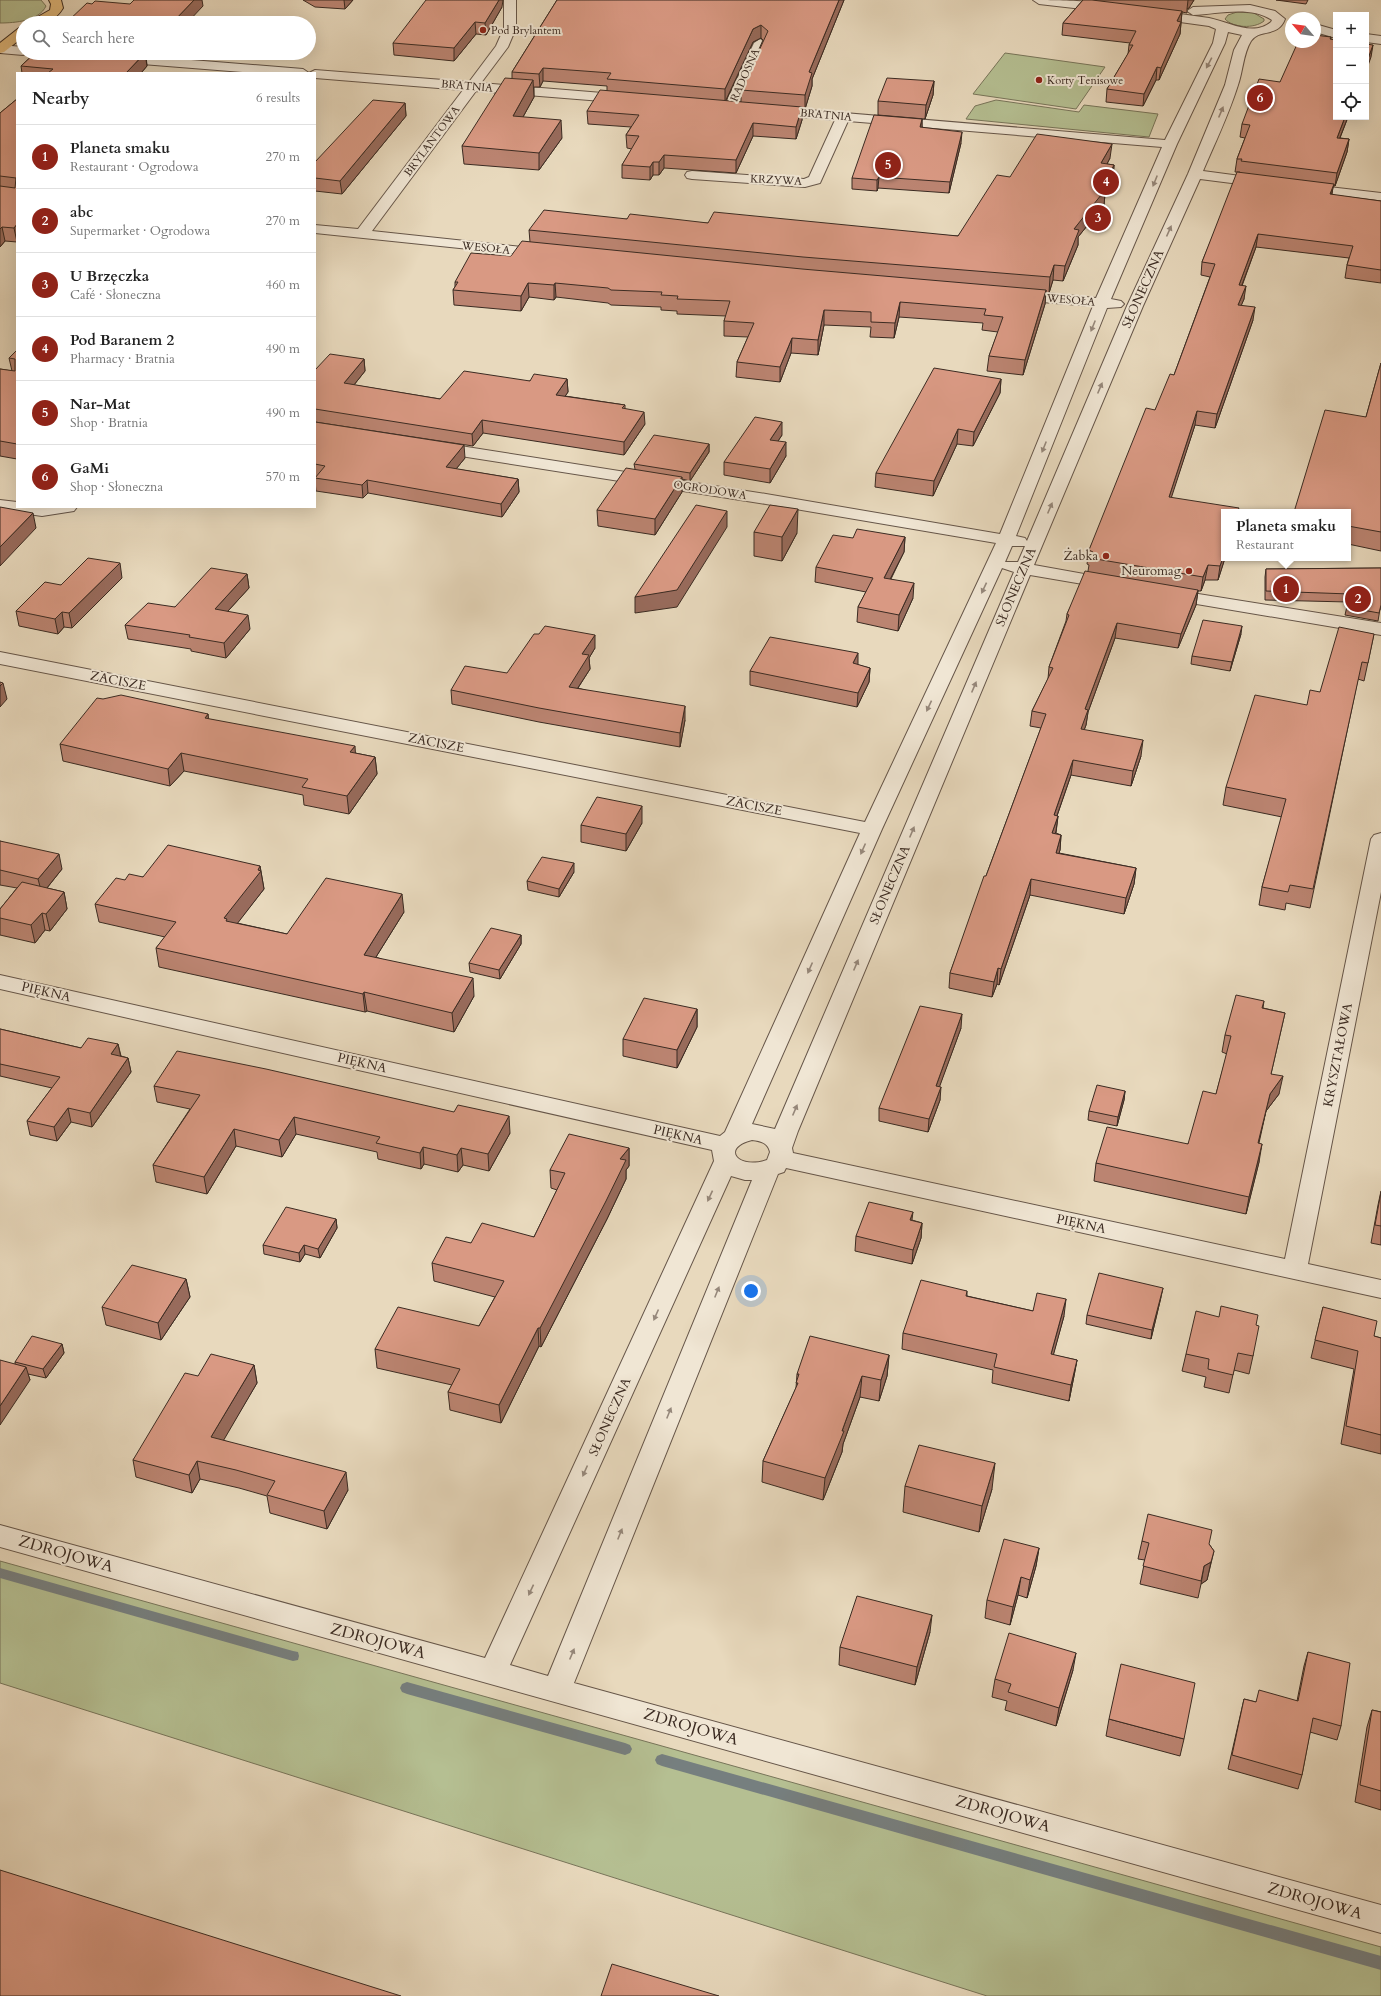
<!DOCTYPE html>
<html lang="en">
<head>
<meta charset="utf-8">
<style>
  body { margin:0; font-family:Cardo,serif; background:#f6f6f6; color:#222 }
  .controls { position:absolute; right:12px; top:12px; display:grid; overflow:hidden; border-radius:0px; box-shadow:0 4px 16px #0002 }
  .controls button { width:36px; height:36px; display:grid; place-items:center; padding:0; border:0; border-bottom:1px solid #e0e0e0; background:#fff; color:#222; font:20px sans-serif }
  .compass { position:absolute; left:1285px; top:12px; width:36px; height:36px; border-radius:50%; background:#fff; box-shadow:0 4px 16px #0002; rotate:299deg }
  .you { position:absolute; left:751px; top:1291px; width:14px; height:14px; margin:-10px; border:3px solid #fff; border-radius:50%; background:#1a73e8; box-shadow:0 0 0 6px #1a73e833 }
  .badge { display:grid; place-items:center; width:26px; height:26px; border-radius:50%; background:#8f2418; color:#fff; font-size:13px; font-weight:700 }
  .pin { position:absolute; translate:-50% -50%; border:2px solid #fff; box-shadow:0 1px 4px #0006 }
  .popup { position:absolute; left:1221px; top:509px; width:130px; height:52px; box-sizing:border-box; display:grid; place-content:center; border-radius:0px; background:#fff; filter:drop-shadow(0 1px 3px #0005); font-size:13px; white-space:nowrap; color:#767676 }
  .popup b { font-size:15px; color:#222 }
  .popup::after { content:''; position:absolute; left:50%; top:100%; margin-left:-8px; border:8px solid transparent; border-top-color:#fff }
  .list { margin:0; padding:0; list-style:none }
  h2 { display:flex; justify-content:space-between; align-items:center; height:52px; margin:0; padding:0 16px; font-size:17px }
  h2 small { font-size:13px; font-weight:400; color:#767676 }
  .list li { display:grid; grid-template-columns:26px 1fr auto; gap:12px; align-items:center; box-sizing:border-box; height:64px; padding:0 16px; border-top:1px solid #e0e0e0 }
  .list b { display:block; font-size:15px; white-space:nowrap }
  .list p { margin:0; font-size:13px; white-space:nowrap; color:#767676 }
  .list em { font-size:13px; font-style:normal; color:#767676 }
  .icon { flex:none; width:22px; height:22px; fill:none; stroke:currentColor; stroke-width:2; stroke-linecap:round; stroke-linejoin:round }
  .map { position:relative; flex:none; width:1381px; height:1996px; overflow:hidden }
  .search { position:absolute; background:#fff; box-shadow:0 4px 16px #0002; left:16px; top:16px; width:300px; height:44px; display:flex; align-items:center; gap:10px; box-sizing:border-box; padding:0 14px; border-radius:22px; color:#767676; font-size:15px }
  .panel { position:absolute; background:#fff; box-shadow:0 4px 16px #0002; left:16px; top:72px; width:300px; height:436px; border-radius:0px }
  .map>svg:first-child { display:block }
  .green { fill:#b5bf92; stroke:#78755a }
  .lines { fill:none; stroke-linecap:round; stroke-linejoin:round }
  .stream { fill:#767f7f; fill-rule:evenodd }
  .minor-casing { stroke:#665649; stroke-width:2 }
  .major-casing { stroke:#3b2b22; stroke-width:2 }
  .minor { fill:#f0e6d4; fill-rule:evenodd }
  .major { fill:#e4bc7e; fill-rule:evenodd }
  .wall { fill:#bb8471; stroke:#3b2b22; fill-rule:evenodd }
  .shaded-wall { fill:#986b5c; stroke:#3b2b22 }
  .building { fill:#d99983; stroke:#3b2b22 }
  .oneway { fill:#96887b }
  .poi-dot { fill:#8f2418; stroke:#f0e6d4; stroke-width:1.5 }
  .labels { text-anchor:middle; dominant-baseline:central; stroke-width:4; stroke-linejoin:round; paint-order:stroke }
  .far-poi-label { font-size:11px; fill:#3b2b22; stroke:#f0e6d4; text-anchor:start }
  .far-street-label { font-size:11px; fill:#3b2b22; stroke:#f0e6d4 }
  .street-label { font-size:13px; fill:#3b2b22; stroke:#f0e6d4 }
  .poi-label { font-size:13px; fill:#3b2b22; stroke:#f0e6d4; text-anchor:end }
  .near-street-label { font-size:16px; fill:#3b2b22; stroke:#f0e6d4 }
</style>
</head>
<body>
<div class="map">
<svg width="1381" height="1996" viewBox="0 0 1381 1996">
  <rect width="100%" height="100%" fill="#e8d9bd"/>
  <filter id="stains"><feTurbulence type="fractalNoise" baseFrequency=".005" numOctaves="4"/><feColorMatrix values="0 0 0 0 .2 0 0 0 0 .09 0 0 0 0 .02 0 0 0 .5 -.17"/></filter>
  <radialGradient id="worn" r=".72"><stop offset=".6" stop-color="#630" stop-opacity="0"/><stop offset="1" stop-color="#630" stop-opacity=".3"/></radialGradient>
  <!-- green -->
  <g class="green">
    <path d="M 0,0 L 41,0 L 46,6 C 39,21 15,23 0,23 Z"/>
    <path d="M 1237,12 L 1254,13 L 1264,19 L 1264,21 C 1254,29 1233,28 1225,19 L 1228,15 Z"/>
    <path d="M 1005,53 L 1105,67 L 1076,109 L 973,94 Z"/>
    <path d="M 996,100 L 1079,112 L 1084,105 L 1158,114 L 1149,137 L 966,119 L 975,106 Z"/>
    <path d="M 0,1561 L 1381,1947 L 1381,1996 L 987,1996 L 0,1683 Z"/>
  </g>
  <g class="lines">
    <!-- stream -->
    <g class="stream">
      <path d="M 0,1568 L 293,1651 L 298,1652 L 299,1656 L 298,1660 L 293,1661 L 0,1578 Z"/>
      <path d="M 407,1682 L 625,1743 L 630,1745 L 632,1749 L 630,1753 L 625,1755 L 407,1694 L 402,1692 L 400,1688 L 402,1684 Z"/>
      <path d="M 662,1754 L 1381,1956 L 1381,1970 L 662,1766 L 657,1764 L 655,1760 L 657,1756 Z"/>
    </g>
    <!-- minor casing -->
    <g class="minor-casing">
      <g id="minor">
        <path d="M 504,0 L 516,0 L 516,28 L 508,47 L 481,83 L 627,95 L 632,96 L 634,99 L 632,102 L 627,103 L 476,91 L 372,231 L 550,250 L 552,253 L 550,256 L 545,257 L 315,233 L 315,225 L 358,229 L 463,90 L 315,78 L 315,73 L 255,73 L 117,62 L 111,58 L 117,54 L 303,69 L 309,73 L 315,70 L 469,82 L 496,46 L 504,28 Z"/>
        <path d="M 1033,0 C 1046,0 1109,0 1115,8 L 1109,12 L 1039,4 Z"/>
        <path d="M 1250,5 L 1275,11 L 1285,19 C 1278,38 1260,28 1251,41 C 1243,54 1243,71 1238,85 C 1229,114 1215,143 1203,171 L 1263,179 L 1268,180 L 1270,183 L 1268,186 L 1263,187 L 1200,179 L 1143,306 L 1034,565 L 1112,579 L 1118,580 L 1121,584 L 1118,588 L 1112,589 L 1030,575 L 798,1131 L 792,1148 L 793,1153 L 1285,1259 L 1371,839 L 1374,835 L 1381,833 L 1381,892 L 1308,1264 L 1381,1280 L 1381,1298 L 786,1168 L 784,1172 L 778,1174 L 574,1683 L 1381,1905 L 1381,1933 L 0,1547 L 0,1525 L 485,1658 L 714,1161 L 712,1150 L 0,989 L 0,975 L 720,1136 L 725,1132 L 860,833 L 0,664 L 0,652 L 865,822 L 996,543 L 766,504 L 435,452 L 429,451 L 427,447 L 429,443 L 435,442 L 766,494 L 1000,534 L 1093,306 L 1015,300 L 1010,298 L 1007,295 L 1010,292 L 1015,290 L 1096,298 L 1162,147 L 848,121 L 820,183 L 805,187 L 692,179 L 687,178 L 685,175 L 687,172 L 692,171 L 804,179 L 809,177 L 835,120 L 768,114 L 766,111 L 768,108 L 773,107 L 1165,140 L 1213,43 L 1216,29 L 1209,26 L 1151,18 L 1145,14 L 1151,10 C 1170,13 1190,15 1209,18 C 1229,22 1253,37 1271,22 L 1272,20 C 1250,5 1218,14 1193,15 L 1187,11 L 1193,7 ZM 1228,32 L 1242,35 L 1234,50 L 1225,85 L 1188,174 L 1127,306 L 1027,541 L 1025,538 L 1016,536 L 1107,308 L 1121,307 L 1124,304 L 1121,301 L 1111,299 L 1177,144 L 1225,43 ZM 1012,546 L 1025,546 L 1018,562 L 1005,562 ZM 1002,568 L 1014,572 L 775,1129 L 752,1124 L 882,829 ZM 752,1140 C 761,1141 768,1143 770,1152 L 767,1160 C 738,1170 720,1148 752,1140 ZM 731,1176 L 745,1180 L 752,1180 L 548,1676 L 510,1665 Z"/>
        <path d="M 1315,24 L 1336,30 L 1336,38 L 1315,32 Z"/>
        <path d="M 1366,34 L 1381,36 L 1381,44 L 1366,42 Z"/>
        <path d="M 760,39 L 766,43 L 738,107 L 736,110 L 726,110 L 724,107 L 754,43 Z"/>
        <path d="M 0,45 L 23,47 L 23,53 L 28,53 L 23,55 L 0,53 Z"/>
        <path d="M 1303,184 L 1381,193 L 1381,201 L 1298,191 L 1296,188 L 1298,185 Z"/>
        <path d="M 0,500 L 17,502 L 17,507 L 77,507 L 74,511 L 42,516 L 0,510 Z"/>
        <path d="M 1167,589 L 1381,623 L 1381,635 L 1161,598 L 1158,594 L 1161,590 Z"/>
      </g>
    </g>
    <!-- major casing -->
    <g class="major-casing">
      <g id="major">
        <path d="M 49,0 L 61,0 L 63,8 C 54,23 43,23 27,23 L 50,10 L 51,4 Z"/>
        <path d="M 23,27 L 23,37 L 4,52 L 0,53 L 0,43 L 19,28 Z"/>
      </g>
    </g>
    <!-- minor -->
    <use href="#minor" class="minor"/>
    <!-- major -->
    <use href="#major" class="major"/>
  </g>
  <!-- wall -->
  <g class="wall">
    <path d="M 303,0 L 353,0 L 345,9 L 315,7 Z"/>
    <path d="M 557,0 L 844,0 L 812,79 L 812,86 L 805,109 L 802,109 L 802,120 L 796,139 L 753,136 L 736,173 L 664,168 L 659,175 L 653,175 L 650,180 L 622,178 L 622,165 L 632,149 L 627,148 L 626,135 L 631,127 L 588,124 L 587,111 L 607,91 L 607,86 L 543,81 L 540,87 L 534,87 L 534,97 L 523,117 L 562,138 L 539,170 L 464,164 L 462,146 L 512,78 L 512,72 ZM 761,38 L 763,40 L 741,90 L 741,102 L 726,101 L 753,42 Z"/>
    <path d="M 1083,0 L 1194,0 L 1189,8 L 1187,9 L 1187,13 L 1182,12 L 1180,34 L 1159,80 L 1156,80 L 1143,106 L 1106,102 L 1107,89 L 1128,54 L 1129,45 L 1130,43 L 1062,35 L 1063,23 Z"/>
    <path d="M 1276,0 L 1308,0 L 1306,4 Z"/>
    <path d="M 502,7 L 486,35 L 476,34 L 454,61 L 394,55 L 393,43 Z"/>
    <path d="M 1331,37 L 1331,40 L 1348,117 L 1340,138 L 1349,139 L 1347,152 L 1335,186 L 1333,186 L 1332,195 L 1381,201 L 1381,283 L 1345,278 L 1347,265 L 1349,258 L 1256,247 L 1242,286 L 1244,299 L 1241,305 L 1253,320 L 1215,428 L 1195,425 L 1171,497 L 1224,558 L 1225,558 L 1218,580 L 1205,580 L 1201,591 L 1198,591 L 1196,605 L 1178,648 L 1115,638 L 1088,712 L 1086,725 L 1084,730 L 1141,756 L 1131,786 L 1071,775 L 1057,816 L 1058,816 L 1056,833 L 1061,835 L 1060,850 L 1059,853 L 1136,868 L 1134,884 L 1124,914 L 1030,895 L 999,985 L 997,984 L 992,997 L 949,988 L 950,973 L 1041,728 L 1030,726 L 1032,711 L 1048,679 L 1049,667 L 1066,621 L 1067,614 L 1088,571 L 1089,565 L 1087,564 L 1089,550 L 1155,410 L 1174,375 L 1210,277 L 1201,275 L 1202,262 L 1239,173 L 1240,172 L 1235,172 L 1237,159 L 1245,138 L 1240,137 L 1242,124 L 1280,82 Z"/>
    <path d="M 35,53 L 160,53 L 157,56 L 146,55 L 147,66 L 141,73 L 22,73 L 21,66 Z"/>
    <path d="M 934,81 L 933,95 L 925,119 L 878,115 L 878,101 Z"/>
    <path d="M 17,99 L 17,242 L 5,241 L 0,247 L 0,113 Z"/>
    <path d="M 405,103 L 406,116 L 342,194 L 315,191 L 315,162 Z"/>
    <path d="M 922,119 L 922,127 L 961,143 L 949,193 L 878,188 L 877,191 L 852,189 L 852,178 Z"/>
    <path d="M 1110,158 L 1107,164 L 1114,165 L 1113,179 L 1105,194 L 1104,205 L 1078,237 L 1078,245 L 1063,281 L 1053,280 L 1049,293 L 1046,292 L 1045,304 L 1023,375 L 987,371 L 989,356 L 998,332 L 982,330 L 983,323 L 899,317 L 894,338 L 870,337 L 871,327 L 824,325 L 818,355 L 791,353 L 780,382 L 736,377 L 737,362 L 748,337 L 724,336 L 724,321 L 726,316 L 677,314 L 677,311 L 661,310 L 661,307 L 611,305 L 608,303 L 556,297 L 554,300 L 529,297 L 521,311 L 454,305 L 453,290 L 455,287 L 455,282 L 511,256 L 530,242 L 529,230 L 627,219 L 958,236 L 1010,177 Z"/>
    <path d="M 17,350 L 17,459 L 0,456 L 0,369 L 12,371 L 9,358 Z"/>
    <path d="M 364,359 L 365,371 L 354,385 L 440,399 L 530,381 L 567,379 L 568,392 L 565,396 L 625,405 L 625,409 L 645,424 L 624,455 L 483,433 L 473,446 L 315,422 L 315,370 Z"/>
    <path d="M 1381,363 L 1381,551 L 1348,544 L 1348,512 L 1366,417 Z"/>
    <path d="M 1001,379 L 1000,393 L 973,446 L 957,444 L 933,496 L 875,487 L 876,473 Z"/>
    <path d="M 315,422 L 465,458 L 456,469 L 518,479 L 519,492 L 502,517 L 368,493 L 363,498 L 316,491 L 315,481 Z"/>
    <path d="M 782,435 L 778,441 L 786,456 L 770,483 L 724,475 L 724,462 Z"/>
    <path d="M 709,444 L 709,452 L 690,481 L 682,479 L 682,492 L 655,535 L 598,526 L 597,510 L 635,469 L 634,464 Z"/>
    <path d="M 754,532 L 797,533 L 782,561 L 754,556 Z"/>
    <path d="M 905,537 L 904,552 L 891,579 L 913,598 L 898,631 L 857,622 L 858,607 L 866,592 L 815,582 L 816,567 L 853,538 Z"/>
    <path d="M 1381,568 L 1381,609 L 1380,609 L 1378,621 L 1345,615 L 1348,602 L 1265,600 L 1265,577 L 1266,569 Z"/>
    <path d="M 247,574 L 249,588 L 228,611 L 250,629 L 226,658 L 191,651 L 191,649 L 128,639 L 125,625 L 175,607 Z"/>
    <path d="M 122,578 L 72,628 L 64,627 L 58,634 L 19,626 L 16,611 L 61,585 Z"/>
    <path d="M 1241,634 L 1230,671 L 1191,664 L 1192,656 Z"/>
    <path d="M 1374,634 L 1364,681 L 1358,679 L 1310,908 L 1286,903 L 1285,910 L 1259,905 L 1262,887 L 1282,817 L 1223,805 L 1226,787 L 1320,692 Z"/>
    <path d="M 595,648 L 589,658 L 590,669 L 578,688 L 685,720 L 680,747 L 539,722 L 452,704 L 451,690 Z"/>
    <path d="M 858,665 L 870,668 L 869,682 L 857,707 L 750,685 L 750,671 Z"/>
    <path d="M 208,714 L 208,719 L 355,753 L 375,757 L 377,774 L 349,814 L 304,805 L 303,795 L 184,771 L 170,786 L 63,761 L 60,744 Z"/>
    <path d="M 642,823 L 626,851 L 581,842 L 581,825 Z"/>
    <path d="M 0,841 L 62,869 L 47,888 L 64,892 L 67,909 L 50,931 L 45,930 L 35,943 L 0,935 L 0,909 L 17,888 L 0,885 Z"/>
    <path d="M 260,866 L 264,889 L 237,923 L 287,934 L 404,912 L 376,957 L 474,996 L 454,1032 L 367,1011 L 365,1012 L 159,967 L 156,948 L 165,937 L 99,922 L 95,904 L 125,880 L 143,877 Z"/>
    <path d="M 574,872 L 559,897 L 528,890 L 527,881 Z"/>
    <path d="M 521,935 L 521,944 L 500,979 L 470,972 L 469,963 Z"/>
    <path d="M 1264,1001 L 1263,1008 L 1285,1013 L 1271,1074 L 1279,1094 L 1266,1111 L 1259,1143 L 1259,1162 L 1246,1214 L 1094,1181 L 1096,1163 L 1188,1144 L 1216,1094 L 1227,1054 L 1222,1052 L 1225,1035 Z"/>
    <path d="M 697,1009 L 697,1027 L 677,1068 L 623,1056 L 623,1039 Z"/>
    <path d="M 961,1028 L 939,1087 L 940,1100 L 928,1132 L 879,1121 L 879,1108 Z"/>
    <path d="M 0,1029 L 81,1048 L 118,1044 L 121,1056 L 128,1058 L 131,1072 L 92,1127 L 71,1122 L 57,1141 L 30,1135 L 27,1121 L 52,1088 L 0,1076 Z"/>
    <path d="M 154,1086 L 510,1133 L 489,1171 L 463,1165 L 458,1172 L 424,1164 L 421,1169 L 378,1159 L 377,1152 L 296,1134 L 282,1157 L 236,1146 L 207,1194 L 156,1182 L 153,1165 L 190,1109 L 157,1102 Z"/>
    <path d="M 1125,1091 L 1124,1100 L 1117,1126 L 1088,1120 L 1089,1111 Z"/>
    <path d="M 629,1148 L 629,1166 L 626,1170 L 626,1179 L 607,1219 L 541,1347 L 539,1346 L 501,1423 L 450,1410 L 448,1392 L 452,1385 L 377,1368 L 375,1349 L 479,1326 L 495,1297 L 434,1281 L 432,1263 L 471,1243 L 534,1237 L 557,1190 L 551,1188 L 550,1170 Z"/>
    <path d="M 1381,1191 L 1381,1245 L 1371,1243 L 1378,1205 Z"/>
    <path d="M 336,1219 L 337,1228 L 320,1258 L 305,1254 L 300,1262 L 264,1254 L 263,1245 Z"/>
    <path d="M 912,1220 L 922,1223 L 921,1238 L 912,1264 L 855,1251 L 856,1236 Z"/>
    <path d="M 186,1279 L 190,1297 L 161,1340 L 106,1325 L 102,1307 Z"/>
    <path d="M 967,1291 L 967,1296 L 1033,1311 L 1064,1316 L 1053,1355 L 1077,1360 L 1074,1376 L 1069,1401 L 992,1383 L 993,1370 L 902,1349 L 903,1333 Z"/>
    <path d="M 1161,1297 L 1151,1339 L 1086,1324 L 1087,1315 Z"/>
    <path d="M 1323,1307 L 1374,1336 L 1381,1338 L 1381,1454 L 1341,1444 L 1354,1369 L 1311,1358 Z"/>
    <path d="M 1256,1325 L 1253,1356 L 1249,1374 L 1234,1370 L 1229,1393 L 1204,1387 L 1206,1377 L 1182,1371 L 1186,1354 Z"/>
    <path d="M 62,1344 L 64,1353 L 46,1378 L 28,1374 L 30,1380 L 15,1364 L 15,1362 Z"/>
    <path d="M 889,1355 L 887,1376 L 879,1401 L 860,1397 L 843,1444 L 842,1452 L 823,1500 L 762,1482 L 763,1461 L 796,1388 L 797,1374 Z"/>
    <path d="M 254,1365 L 257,1383 L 223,1440 L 348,1490 L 327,1529 L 270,1513 L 267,1496 L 239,1488 L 200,1479 L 192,1493 L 136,1477 L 133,1460 L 198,1376 Z"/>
    <path d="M 905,1486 L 992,1489 L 979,1532 L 903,1512 Z"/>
    <path d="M 1142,1541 L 1209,1544 L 1214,1551 L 1207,1580 L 1201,1584 L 1198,1598 L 1140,1584 L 1145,1560 L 1138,1559 Z"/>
    <path d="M 1039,1548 L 1036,1566 L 1027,1598 L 1018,1595 L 1010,1625 L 985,1618 L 987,1600 Z"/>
    <path d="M 930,1632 L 915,1685 L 839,1665 L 840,1647 Z"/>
    <path d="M 1308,1652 L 1341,1726 L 1337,1740 L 1310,1732 L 1302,1775 L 1298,1789 L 1228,1769 L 1244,1699 L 1256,1702 L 1297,1701 L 1304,1666 Z"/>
    <path d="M 1073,1670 L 1056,1726 L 1005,1710 L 1007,1701 L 992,1697 L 995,1679 Z"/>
    <path d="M 1372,1710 L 1381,1712 L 1381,1810 L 1355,1802 L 1367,1727 Z"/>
    <path d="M 1109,1719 L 1184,1739 L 1180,1756 L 1106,1736 Z"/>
  </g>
  <!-- shaded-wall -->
  <g class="shaded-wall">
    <path d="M 194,0 L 202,0 L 203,6 L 187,23 L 172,23 Z"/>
    <path d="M 344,0 L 353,0 L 345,9 Z"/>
    <path d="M 499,0 L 503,0 L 502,7 L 486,35 L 485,23 Z"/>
    <path d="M 839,0 L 844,0 L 812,79 L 812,86 L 805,109 L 805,95 L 809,72 Z"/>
    <path d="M 1188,0 L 1194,0 L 1189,8 L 1187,9 Z"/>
    <path d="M 1182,11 L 1180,34 L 1159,80 L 1161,68 L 1177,21 Z"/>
    <path d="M 475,22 L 476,34 L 454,61 L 454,48 Z"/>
    <path d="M 761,25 L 761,38 L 753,42 L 725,102 L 725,89 L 753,29 Z"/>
    <path d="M 1373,45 L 1371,57 L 1366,71 L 1366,64 Z"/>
    <path d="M 145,53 L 147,66 L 141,73 L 126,73 Z"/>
    <path d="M 156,53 L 160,53 L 157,56 Z"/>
    <path d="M 1157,67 L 1156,80 L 1143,106 L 1144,94 Z"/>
    <path d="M 543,68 L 543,81 L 540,87 L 539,74 Z"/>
    <path d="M 533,80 L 534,97 L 514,133 L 513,116 Z"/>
    <path d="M 934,81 L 933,95 L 925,119 L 926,105 Z"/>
    <path d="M 405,103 L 406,116 L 342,194 L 340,181 Z"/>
    <path d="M 802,107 L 802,120 L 796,139 L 796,127 Z"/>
    <path d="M 1345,117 L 1348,117 L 1335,150 L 1337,138 Z"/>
    <path d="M 922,119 L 922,129 L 920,127 Z"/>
    <path d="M 561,120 L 562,138 L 539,170 L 539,153 Z"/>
    <path d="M 753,123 L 753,136 L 736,173 L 736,160 Z"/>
    <path d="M 962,132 L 961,143 L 949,193 L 950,182 Z"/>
    <path d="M 1349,139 L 1347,152 L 1335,186 L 1337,173 Z"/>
    <path d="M 1112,144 L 1110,158 L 1100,177 L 1101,163 Z"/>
    <path d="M 664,155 L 664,168 L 659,175 L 659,162 Z"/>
    <path d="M 653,162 L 653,175 L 650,180 L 650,167 Z"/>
    <path d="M 1114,165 L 1113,179 L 1105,194 L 1104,205 L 1078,237 L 1078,245 L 1063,281 L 1065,266 L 1074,229 L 1101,189 Z"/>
    <path d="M 879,177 L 878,188 L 877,191 L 877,180 Z"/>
    <path d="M 1334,184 L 1331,196 L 1330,194 Z"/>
    <path d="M 17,224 L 17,242 L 14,228 Z"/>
    <path d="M 2,227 L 5,241 L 0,247 L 0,229 Z"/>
    <path d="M 1258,234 L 1256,247 L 1237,298 L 1239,285 Z"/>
    <path d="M 1054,265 L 1053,280 L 1049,293 L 1050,277 Z"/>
    <path d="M 528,283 L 529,297 L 521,311 L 521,296 Z"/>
    <path d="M 555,283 L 556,297 L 554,300 L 554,285 Z"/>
    <path d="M 1246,286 L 1244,299 L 1236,318 L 1238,305 Z"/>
    <path d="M 1046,290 L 1045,304 L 1023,375 L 1025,360 Z"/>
    <path d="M 900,302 L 899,317 L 894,338 L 895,323 Z"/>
    <path d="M 1255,307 L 1253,320 L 1215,428 L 1217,414 Z"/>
    <path d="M 824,310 L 824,325 L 818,355 L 818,340 Z"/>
    <path d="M 792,338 L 791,353 L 780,382 L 780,367 Z"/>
    <path d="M 364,359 L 365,371 L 345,396 L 344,383 Z"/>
    <path d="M 567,379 L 568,392 L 557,408 L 556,395 Z"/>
    <path d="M 1001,379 L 1000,393 L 973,446 L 974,432 Z"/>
    <path d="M 1197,411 L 1195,425 L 1167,511 L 1169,497 Z"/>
    <path d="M 644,412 L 645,424 L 624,455 L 624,442 Z"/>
    <path d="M 482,420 L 483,433 L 473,446 L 472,434 Z"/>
    <path d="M 782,422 L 782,435 L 770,453 L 770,440 Z"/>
    <path d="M 958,429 L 957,444 L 933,496 L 934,481 Z"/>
    <path d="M 786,442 L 786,456 L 770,483 L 770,469 Z"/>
    <path d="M 709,444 L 709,452 L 690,481 L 690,473 Z"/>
    <path d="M 464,445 L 465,458 L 447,480 L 446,467 Z"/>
    <path d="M 682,477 L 682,492 L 655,535 L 655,519 Z"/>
    <path d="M 518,479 L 519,492 L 502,517 L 501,504 Z"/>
    <path d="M 367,480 L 368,493 L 363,498 L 362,485 Z"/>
    <path d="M 798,509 L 797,533 L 782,561 L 782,537 Z"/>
    <path d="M 727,511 L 727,527 L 677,607 L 635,613 L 635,597 Z"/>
    <path d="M 33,513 L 36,528 L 0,566 L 0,547 Z"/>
    <path d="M 905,537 L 904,552 L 883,593 L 884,578 Z"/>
    <path d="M 1224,554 L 1224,558 L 1225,558 L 1218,580 L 1220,566 Z"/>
    <path d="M 120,563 L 122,578 L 72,628 L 69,613 Z"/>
    <path d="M 1208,565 L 1205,580 L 1201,591 L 1203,577 Z"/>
    <path d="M 247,574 L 249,588 L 217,623 L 215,609 Z"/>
    <path d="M 914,583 L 913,598 L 898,631 L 899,615 Z"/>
    <path d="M 1198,590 L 1196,605 L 1178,648 L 1181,634 Z"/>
    <path d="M 62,612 L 64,627 L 58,634 L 55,619 Z"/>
    <path d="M 248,615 L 250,629 L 226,658 L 224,643 Z"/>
    <path d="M 1117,623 L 1115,638 L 1088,712 L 1086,725 L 1079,744 L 1081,729 L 1085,709 Z"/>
    <path d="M 1242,626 L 1241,634 L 1230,671 L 1232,662 Z"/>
    <path d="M 595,635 L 595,648 L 589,658 L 590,669 L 570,700 L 569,687 L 582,654 Z"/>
    <path d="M 858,653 L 858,667 L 853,663 Z"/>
    <path d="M 870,668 L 869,682 L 857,707 L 858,693 Z"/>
    <path d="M 3,683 L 7,699 L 0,707 L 0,686 Z"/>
    <path d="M 685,706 L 685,720 L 680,747 L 680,733 Z"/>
    <path d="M 208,714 L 210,732 L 205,718 Z"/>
    <path d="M 1143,740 L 1141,756 L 1131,786 L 1133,771 Z"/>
    <path d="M 355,746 L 356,763 L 350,752 Z"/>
    <path d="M 181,753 L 184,771 L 170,786 L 168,769 Z"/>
    <path d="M 375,757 L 377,774 L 349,814 L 347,796 Z"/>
    <path d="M 1073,760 L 1071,775 L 1052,830 L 1054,815 Z"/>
    <path d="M 642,806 L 642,823 L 626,851 L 626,834 Z"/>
    <path d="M 1058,816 L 1056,831 L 1050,848 L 1052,833 Z"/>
    <path d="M 1061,835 L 1060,850 L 1054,868 L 1056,853 Z"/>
    <path d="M 59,854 L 62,869 L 42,894 L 38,879 Z"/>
    <path d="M 574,863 L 574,872 L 559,897 L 559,889 Z"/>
    <path d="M 260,866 L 264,889 L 230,933 L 224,918 Z"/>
    <path d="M 1136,868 L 1134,884 L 1124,914 L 1126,898 Z"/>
    <path d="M 1031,879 L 1030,895 L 999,985 L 1001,969 Z"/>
    <path d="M 64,892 L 67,909 L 50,931 L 46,914 Z"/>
    <path d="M 402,894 L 404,912 L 366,973 L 364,955 Z"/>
    <path d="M 42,913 L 45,930 L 35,943 L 31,925 Z"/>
    <path d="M 521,935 L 521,944 L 500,979 L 499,970 Z"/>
    <path d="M 998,968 L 997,984 L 992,997 L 994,982 Z"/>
    <path d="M 473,978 L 474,996 L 454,1032 L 452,1013 Z"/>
    <path d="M 364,992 L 367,1011 L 365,1012 L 363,994 Z"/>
    <path d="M 697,1009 L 697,1027 L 677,1068 L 677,1050 Z"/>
    <path d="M 962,1014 L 961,1028 L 935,1099 L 936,1086 Z"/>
    <path d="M 118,1044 L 121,1058 L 111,1054 Z"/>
    <path d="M 128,1058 L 131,1072 L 92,1127 L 90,1113 Z"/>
    <path d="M 1283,1076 L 1279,1094 L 1266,1111 L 1254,1161 L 1258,1143 L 1270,1094 Z"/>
    <path d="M 941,1087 L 940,1100 L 928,1132 L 929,1119 Z"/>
    <path d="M 1125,1091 L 1124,1100 L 1117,1126 L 1118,1117 Z"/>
    <path d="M 68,1108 L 71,1122 L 57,1141 L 54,1127 Z"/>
    <path d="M 509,1116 L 510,1133 L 489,1171 L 488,1154 Z"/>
    <path d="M 294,1117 L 296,1134 L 282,1157 L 279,1140 Z"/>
    <path d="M 234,1129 L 236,1146 L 207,1194 L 204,1177 Z"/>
    <path d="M 1262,1144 L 1259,1162 L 1246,1214 L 1249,1197 Z"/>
    <path d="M 423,1147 L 424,1164 L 421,1169 L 420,1153 Z"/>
    <path d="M 461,1148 L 463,1165 L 458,1172 L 457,1155 Z"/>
    <path d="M 629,1148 L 629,1166 L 626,1170 L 626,1179 L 607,1219 L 541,1347 L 540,1328 L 620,1159 Z"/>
    <path d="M 913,1212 L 911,1227 L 910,1220 Z"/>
    <path d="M 336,1219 L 337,1228 L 320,1258 L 318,1249 Z"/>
    <path d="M 922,1223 L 921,1238 L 912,1264 L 913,1250 Z"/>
    <path d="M 304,1245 L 305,1254 L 300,1262 L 299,1253 Z"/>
    <path d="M 186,1279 L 190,1297 L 161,1340 L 158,1323 Z"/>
    <path d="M 1163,1288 L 1161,1297 L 1151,1339 L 1152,1330 Z"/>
    <path d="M 1066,1299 L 1064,1316 L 1049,1371 L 1051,1354 Z"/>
    <path d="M 538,1328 L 539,1346 L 501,1423 L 499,1405 Z"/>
    <path d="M 62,1344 L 64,1353 L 46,1378 L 43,1369 Z"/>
    <path d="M 889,1355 L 887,1376 L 879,1401 L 881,1380 Z"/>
    <path d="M 1077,1360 L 1074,1376 L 1069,1401 L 1071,1385 Z"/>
    <path d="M 254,1365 L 257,1383 L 215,1455 L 211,1437 Z"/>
    <path d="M 26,1367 L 30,1380 L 0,1425 L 0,1406 Z"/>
    <path d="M 862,1376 L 860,1397 L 843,1444 L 842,1452 L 823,1500 L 825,1478 Z"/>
    <path d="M 197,1461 L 200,1479 L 192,1493 L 189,1475 Z"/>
    <path d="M 995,1463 L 992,1489 L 979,1532 L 982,1506 Z"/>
    <path d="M 346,1472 L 348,1490 L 327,1529 L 324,1511 Z"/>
    <path d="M 1039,1548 L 1036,1566 L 1027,1598 L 1030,1580 Z"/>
    <path d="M 1211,1562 L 1207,1580 L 1201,1584 L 1204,1566 Z"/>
    <path d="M 1021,1577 L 1018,1595 L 1010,1625 L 1013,1607 Z"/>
    <path d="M 932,1615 L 930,1632 L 915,1685 L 917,1667 Z"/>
    <path d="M 1076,1653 L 1073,1670 L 1056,1726 L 1059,1708 Z"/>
  </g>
  <!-- building -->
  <g class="building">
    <path d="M 134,0 L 194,0 L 172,23 L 66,23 L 87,3 L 92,4 L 95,1 L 130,4 Z"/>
    <path d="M 426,0 L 499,0 L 485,23 L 475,22 L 454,48 L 393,43 Z"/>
    <path d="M 557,0 L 839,0 L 809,72 L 812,73 L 805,95 L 741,90 L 768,31 L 761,25 L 753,29 L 725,89 L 607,79 L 611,73 L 543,68 L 539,74 L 512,72 Z"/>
    <path d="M 1083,0 L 1092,0 L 1182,11 L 1177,21 L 1181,22 L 1161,68 L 1157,67 L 1144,94 L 1107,89 L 1133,45 L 1129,45 L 1136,31 L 1063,23 Z"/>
    <path d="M 1315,35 L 1331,37 L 1330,39 L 1336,40 L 1336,117 L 1345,117 L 1337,138 L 1349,139 L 1337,173 L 1241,161 L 1242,159 L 1237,159 L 1250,125 L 1242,124 L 1259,79 L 1280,82 L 1298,42 L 1315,42 Z"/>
    <path d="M 1366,44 L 1373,45 L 1366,64 Z"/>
    <path d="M 35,53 L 145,53 L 126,73 L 48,73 L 53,69 L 21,66 Z"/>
    <path d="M 505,78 L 533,80 L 513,116 L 561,120 L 539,153 L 462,146 Z"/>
    <path d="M 887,78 L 934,81 L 926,105 L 878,101 Z"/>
    <path d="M 600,90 L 802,107 L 796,127 L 753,123 L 736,160 L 664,155 L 659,162 L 653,162 L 650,167 L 622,165 L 639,136 L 626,135 L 639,115 L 587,111 Z"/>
    <path d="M 17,99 L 17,195 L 16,196 L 17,196 L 17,224 L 14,228 L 2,227 L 0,229 L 0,186 L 15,188 L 16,178 L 0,176 L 0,113 Z"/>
    <path d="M 373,100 L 405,103 L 340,181 L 315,178 L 315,162 Z"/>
    <path d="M 874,115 L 922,119 L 920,127 L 962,132 L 950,182 L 879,177 L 877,180 L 852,178 Z"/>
    <path d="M 1037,134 L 1112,144 L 1101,163 L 1114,165 L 1101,189 L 1105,190 L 1074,229 L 1079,230 L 1065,266 L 1054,265 L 1050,277 L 803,257 L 529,230 L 544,210 L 627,219 L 630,214 L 708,223 L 714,212 L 958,236 L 997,175 L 1010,177 Z"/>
    <path d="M 1237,172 L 1334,184 L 1330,194 L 1381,201 L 1381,270 L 1347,265 L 1353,246 L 1258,234 L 1239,285 L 1246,286 L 1238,305 L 1255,307 L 1217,414 L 1197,411 L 1169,497 L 1239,508 L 1237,512 L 1224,512 L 1224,554 L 1220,566 L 1208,565 L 1203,577 L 1090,558 L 1093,552 L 1089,550 L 1146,408 L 1155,410 L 1170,374 L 1174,375 L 1215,264 L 1202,262 Z"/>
    <path d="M 522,241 L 802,269 L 1046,290 L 1025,360 L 989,356 L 1003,317 L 984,315 L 986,309 L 900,302 L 895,323 L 871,322 L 871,312 L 824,310 L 818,340 L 792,338 L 780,367 L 737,362 L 754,323 L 724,321 L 730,301 L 677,299 L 678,296 L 661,295 L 662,292 L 611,290 L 608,288 L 555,283 L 554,285 L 528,283 L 521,296 L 453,290 L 458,282 L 455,282 L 471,253 L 511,256 Z"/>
    <path d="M 17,350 L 17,444 L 0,441 L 0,369 L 15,371 L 15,359 L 9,358 Z"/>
    <path d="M 330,354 L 364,359 L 344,383 L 440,399 L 464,371 L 530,381 L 534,374 L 567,379 L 556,395 L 625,405 L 622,408 L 644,412 L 624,442 L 482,420 L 472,434 L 315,409 L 315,370 Z"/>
    <path d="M 1381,363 L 1381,532 L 1348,526 L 1348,512 L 1294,512 L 1325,410 L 1366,417 Z"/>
    <path d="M 934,368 L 1001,379 L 974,432 L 958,429 L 934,481 L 876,473 Z"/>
    <path d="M 755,417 L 782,422 L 770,440 L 786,442 L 770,469 L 724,462 Z"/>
    <path d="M 315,422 L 464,445 L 446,467 L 518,479 L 501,504 L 367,480 L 362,485 L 315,478 L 325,466 L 315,464 Z"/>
    <path d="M 654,435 L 709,444 L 690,473 L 634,464 Z"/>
    <path d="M 626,468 L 682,477 L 655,519 L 597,510 Z"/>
    <path d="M 696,505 L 727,511 L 677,590 L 635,597 Z"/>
    <path d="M 770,505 L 798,509 L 782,537 L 754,532 Z"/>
    <path d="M 0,507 L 33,513 L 0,547 Z"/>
    <path d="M 857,529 L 905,537 L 884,578 L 914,583 L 899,615 L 858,607 L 873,578 L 816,567 L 833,535 L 853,538 Z"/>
    <path d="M 88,558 L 120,563 L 69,613 L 62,612 L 55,619 L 16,611 L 45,582 L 61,585 Z"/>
    <path d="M 211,568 L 247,574 L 215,609 L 248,615 L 224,643 L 189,637 L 190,635 L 125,625 L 148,603 L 175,607 Z"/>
    <path d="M 1381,568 L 1381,605 L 1379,613 L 1346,607 L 1350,594 L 1266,591 L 1266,569 Z"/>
    <path d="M 1085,571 L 1198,590 L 1181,634 L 1117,623 L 1085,709 L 1088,710 L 1081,729 L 1143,740 L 1133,771 L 1073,760 L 1054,815 L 1058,816 L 1052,833 L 1061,835 L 1056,853 L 1136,868 L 1126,898 L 1031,879 L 1001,969 L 998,968 L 994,982 L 950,973 L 984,876 L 986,876 L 1046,714 L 1032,711 L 1053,668 L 1049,667 L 1069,615 L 1067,614 Z"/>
    <path d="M 1203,620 L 1242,626 L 1232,662 L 1192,656 Z"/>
    <path d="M 545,626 L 595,635 L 582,654 L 589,655 L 569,687 L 685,706 L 680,733 L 539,708 L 451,690 L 465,666 L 507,673 L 534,634 L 539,634 Z"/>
    <path d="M 1339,627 L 1374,634 L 1368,663 L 1362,662 L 1313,889 L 1290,885 L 1288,892 L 1262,887 L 1286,799 L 1226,787 L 1255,695 L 1307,705 L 1310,690 L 1320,692 Z"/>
    <path d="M 770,637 L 858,653 L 853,663 L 870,668 L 858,693 L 750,671 Z"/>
    <path d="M 0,682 L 3,683 L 0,686 Z"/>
    <path d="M 121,695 L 208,714 L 205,718 L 355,746 L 350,752 L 375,757 L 347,796 L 302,787 L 308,779 L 181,753 L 168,769 L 60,744 L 97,698 L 103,699 Z"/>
    <path d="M 597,797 L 642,806 L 626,834 L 581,825 Z"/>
    <path d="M 0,841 L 59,854 L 38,879 L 0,870 Z"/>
    <path d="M 168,845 L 260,866 L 258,870 L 261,871 L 224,918 L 227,919 L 226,921 L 287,934 L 326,878 L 402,894 L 364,955 L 473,978 L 452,1013 L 364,992 L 363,994 L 156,948 L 176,922 L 95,904 L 116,878 L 125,880 L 129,874 L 143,877 Z"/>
    <path d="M 542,857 L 574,863 L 559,889 L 527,881 Z"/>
    <path d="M 22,882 L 64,892 L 46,914 L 42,913 L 31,925 L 0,918 L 0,909 Z"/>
    <path d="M 491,928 L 521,935 L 499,970 L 469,963 Z"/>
    <path d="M 1236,995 L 1264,1001 L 1262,1008 L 1285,1013 L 1271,1074 L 1283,1076 L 1270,1094 L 1258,1143 L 1262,1144 L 1249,1197 L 1096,1163 L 1107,1127 L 1188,1144 L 1203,1091 L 1216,1094 L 1231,1036 L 1225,1035 Z"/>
    <path d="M 644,998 L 697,1009 L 677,1050 L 623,1039 Z"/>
    <path d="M 920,1006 L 962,1014 L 936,1086 L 941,1087 L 929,1119 L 879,1108 Z"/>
    <path d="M 0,1029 L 81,1048 L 88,1038 L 118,1044 L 111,1054 L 128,1058 L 90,1113 L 68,1108 L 54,1127 L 27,1121 L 60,1077 L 0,1064 Z"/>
    <path d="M 177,1051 L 266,1069 L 454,1112 L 458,1105 L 509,1116 L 488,1154 L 461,1148 L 457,1155 L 423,1147 L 420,1153 L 376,1143 L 380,1137 L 294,1117 L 279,1140 L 234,1129 L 204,1177 L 153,1165 L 200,1095 L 154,1086 Z"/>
    <path d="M 1097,1085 L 1125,1091 L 1118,1117 L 1089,1111 Z"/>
    <path d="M 569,1134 L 629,1148 L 620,1159 L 626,1160 L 606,1201 L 540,1328 L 538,1328 L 499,1405 L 448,1392 L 460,1369 L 375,1349 L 398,1307 L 479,1326 L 504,1281 L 432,1263 L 446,1237 L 471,1243 L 482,1223 L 534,1237 L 565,1173 L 550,1170 Z"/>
    <path d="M 1381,1192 L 1381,1226 L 1375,1225 Z"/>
    <path d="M 869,1202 L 913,1212 L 910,1220 L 922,1223 L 913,1250 L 856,1236 Z"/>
    <path d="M 286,1207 L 336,1219 L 318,1249 L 304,1245 L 299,1253 L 263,1245 Z"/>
    <path d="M 132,1265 L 186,1279 L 158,1323 L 102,1307 Z"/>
    <path d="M 1099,1273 L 1163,1288 L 1152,1330 L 1087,1315 Z"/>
    <path d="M 921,1280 L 967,1291 L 966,1296 L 1033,1311 L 1037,1293 L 1066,1299 L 1051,1354 L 1077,1360 L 1071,1385 L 994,1367 L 997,1354 L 903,1333 Z"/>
    <path d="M 1221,1306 L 1258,1315 L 1256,1325 L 1259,1326 L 1253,1356 L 1238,1353 L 1233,1375 L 1208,1369 L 1209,1359 L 1186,1354 L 1196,1311 L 1219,1317 Z"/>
    <path d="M 1323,1307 L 1377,1321 L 1374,1336 L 1381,1338 L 1381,1435 L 1346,1426 L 1358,1351 L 1315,1340 Z"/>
    <path d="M 32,1336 L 62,1344 L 43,1369 L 15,1362 Z"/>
    <path d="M 810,1336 L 889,1355 L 881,1380 L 862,1376 L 842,1431 L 844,1431 L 825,1478 L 763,1461 L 798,1383 L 796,1383 L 799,1374 L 797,1374 Z"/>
    <path d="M 211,1354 L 254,1365 L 211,1437 L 346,1472 L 324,1511 L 267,1495 L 275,1481 L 236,1470 L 197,1461 L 189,1475 L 133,1460 L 185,1373 L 198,1376 Z"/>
    <path d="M 0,1360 L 26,1367 L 0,1406 Z"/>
    <path d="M 919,1445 L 995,1463 L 982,1506 L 905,1486 Z"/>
    <path d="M 1148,1514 L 1212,1530 L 1209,1544 L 1214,1551 L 1211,1562 L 1204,1566 L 1201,1581 L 1143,1566 L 1149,1543 L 1142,1541 Z"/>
    <path d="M 1004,1539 L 1039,1548 L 1030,1580 L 1021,1577 L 1013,1607 L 987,1600 Z"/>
    <path d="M 857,1596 L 932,1615 L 917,1667 L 840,1647 Z"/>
    <path d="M 1009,1633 L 1076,1653 L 1059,1708 L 1008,1692 L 1011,1684 L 995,1679 Z"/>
    <path d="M 1308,1652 L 1350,1663 L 1341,1726 L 1313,1718 L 1302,1775 L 1232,1755 L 1244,1699 L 1256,1702 L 1259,1690 L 1298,1701 Z"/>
    <path d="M 1121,1664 L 1195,1683 L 1184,1739 L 1109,1719 Z"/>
    <path d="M 1372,1710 L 1381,1712 L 1381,1791 L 1360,1785 Z"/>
    <path d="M 0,1870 L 401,1996 L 0,1996 Z"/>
    <path d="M 612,1964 L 719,1996 L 601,1996 Z"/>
  </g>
  <!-- one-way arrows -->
  <defs><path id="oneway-solid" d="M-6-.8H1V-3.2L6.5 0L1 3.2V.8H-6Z"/></defs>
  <g class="oneway">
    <use href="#oneway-solid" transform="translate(1209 63) rotate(118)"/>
    <use href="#oneway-solid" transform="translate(1221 112) rotate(-67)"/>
    <use href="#oneway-solid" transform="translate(1155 181) rotate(112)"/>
    <use href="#oneway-solid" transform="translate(1169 231) rotate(-66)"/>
    <use href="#oneway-solid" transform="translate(1093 326) rotate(112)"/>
    <use href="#oneway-solid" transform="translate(1100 388) rotate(-67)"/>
    <use href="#oneway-solid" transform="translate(1044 447) rotate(112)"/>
    <use href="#oneway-solid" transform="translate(1050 508) rotate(-67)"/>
    <use href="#oneway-solid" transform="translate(984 588) rotate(115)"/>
    <use href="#oneway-solid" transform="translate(974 687) rotate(-67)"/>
    <use href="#oneway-solid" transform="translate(929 706) rotate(115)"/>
    <use href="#oneway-solid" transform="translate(912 832) rotate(-67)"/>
    <use href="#oneway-solid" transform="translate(863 849) rotate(114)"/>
    <use href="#oneway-solid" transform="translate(856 965) rotate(-67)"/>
    <use href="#oneway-solid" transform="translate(810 968) rotate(114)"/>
    <use href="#oneway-solid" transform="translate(795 1110) rotate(-67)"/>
    <use href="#oneway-solid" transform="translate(710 1196) rotate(115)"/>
    <use href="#oneway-solid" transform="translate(717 1292) rotate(-68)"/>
    <use href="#oneway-solid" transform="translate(656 1315) rotate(114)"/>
    <use href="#oneway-solid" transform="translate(669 1413) rotate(-68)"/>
    <use href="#oneway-solid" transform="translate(585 1471) rotate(114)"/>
    <use href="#oneway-solid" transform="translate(620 1534) rotate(-68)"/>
    <use href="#oneway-solid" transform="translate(531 1590) rotate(115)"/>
    <use href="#oneway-solid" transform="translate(572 1654) rotate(-67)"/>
  </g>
  <!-- markers -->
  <g class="poi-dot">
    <circle cx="483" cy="30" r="4"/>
    <circle cx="1039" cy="80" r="4"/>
    <circle cx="1106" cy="556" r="4"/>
    <circle cx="1189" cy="571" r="4"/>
  </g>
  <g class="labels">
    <!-- far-poi labels -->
    <g class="far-poi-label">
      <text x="491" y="30">Pod Brylantem</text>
      <text x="1047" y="80">Korty Tenisowe</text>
    </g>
    <!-- far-street labels -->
    <g class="far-street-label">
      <text transform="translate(745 75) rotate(-66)">RADOSNA</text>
      <text transform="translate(467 86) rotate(5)">BRATNIA</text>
      <text transform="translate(826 115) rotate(5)">BRATNIA</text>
      <text transform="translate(432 141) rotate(-53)">BRYLANTOWA</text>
      <text transform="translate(776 180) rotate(3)">KRZYWA</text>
      <text transform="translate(486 248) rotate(6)">WESOŁA</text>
      <text transform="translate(1071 300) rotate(5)">WESOŁA</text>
      <text transform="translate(710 490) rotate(9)">OGRODOWA</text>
    </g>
    <!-- street labels -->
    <g class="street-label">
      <text transform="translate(1143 289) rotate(-66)">SŁONECZNA</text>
      <text transform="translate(1016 587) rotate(-67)">SŁONECZNA</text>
      <text transform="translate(118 681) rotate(11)">ZACISZE</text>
      <text transform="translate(436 743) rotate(11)">ZACISZE</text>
      <text transform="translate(754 806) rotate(11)">ZACISZE</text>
      <text transform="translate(890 885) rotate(-67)">SŁONECZNA</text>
      <text transform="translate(46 992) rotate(13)">PIĘKNA</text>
      <text transform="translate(1338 1055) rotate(-79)">KRYSZTAŁOWA</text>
      <text transform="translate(362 1063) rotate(13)">PIĘKNA</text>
      <text transform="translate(678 1135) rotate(13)">PIĘKNA</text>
      <text transform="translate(1081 1224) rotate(12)">PIĘKNA</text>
      <text transform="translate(610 1417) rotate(-66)">SŁONECZNA</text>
    </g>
    <!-- poi labels -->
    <g class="poi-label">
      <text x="1098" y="556">Żabka</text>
      <text x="1181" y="571">Neuromag</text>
    </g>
    <!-- near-street labels -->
    <g class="near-street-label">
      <text transform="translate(66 1554) rotate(16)">ZDROJOWA</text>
      <text transform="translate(378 1641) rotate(15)">ZDROJOWA</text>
      <text transform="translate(691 1727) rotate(16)">ZDROJOWA</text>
      <text transform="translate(1003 1814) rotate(16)">ZDROJOWA</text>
      <text transform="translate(1315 1901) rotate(16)">ZDROJOWA</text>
    </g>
  </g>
  <rect width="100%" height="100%" filter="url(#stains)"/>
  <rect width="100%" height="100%" fill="url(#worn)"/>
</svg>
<div class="controls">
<button>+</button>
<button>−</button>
<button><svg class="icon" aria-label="locate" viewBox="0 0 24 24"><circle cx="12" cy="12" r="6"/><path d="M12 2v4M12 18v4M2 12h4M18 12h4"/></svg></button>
</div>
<svg class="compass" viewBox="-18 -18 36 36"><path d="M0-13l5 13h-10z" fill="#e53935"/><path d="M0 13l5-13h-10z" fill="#767676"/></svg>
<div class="you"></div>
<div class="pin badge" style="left:1286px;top:589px">1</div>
<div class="popup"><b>Planeta smaku</b>Restaurant</div>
<div class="pin badge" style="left:1358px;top:599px">2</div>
<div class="pin badge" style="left:1098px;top:218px">3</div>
<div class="pin badge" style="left:1106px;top:182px">4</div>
<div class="pin badge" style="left:888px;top:165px">5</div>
<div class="pin badge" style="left:1260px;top:98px">6</div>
<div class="search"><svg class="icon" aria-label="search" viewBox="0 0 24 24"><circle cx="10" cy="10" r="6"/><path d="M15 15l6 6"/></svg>Search here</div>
<section class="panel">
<h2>Nearby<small>6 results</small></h2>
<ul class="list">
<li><span class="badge">1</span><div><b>Planeta smaku</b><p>Restaurant · Ogrodowa</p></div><em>270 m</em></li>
<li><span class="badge">2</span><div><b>abc</b><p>Supermarket · Ogrodowa</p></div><em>270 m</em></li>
<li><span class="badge">3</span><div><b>U Brzęczka</b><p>Café · Słoneczna</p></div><em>460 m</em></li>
<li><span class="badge">4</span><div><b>Pod Baranem 2</b><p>Pharmacy · Bratnia</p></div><em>490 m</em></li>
<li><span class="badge">5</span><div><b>Nar-Mat</b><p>Shop · Bratnia</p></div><em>490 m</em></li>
<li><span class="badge">6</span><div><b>GaMi</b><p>Shop · Słoneczna</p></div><em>570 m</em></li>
</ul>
</section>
</div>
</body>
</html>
